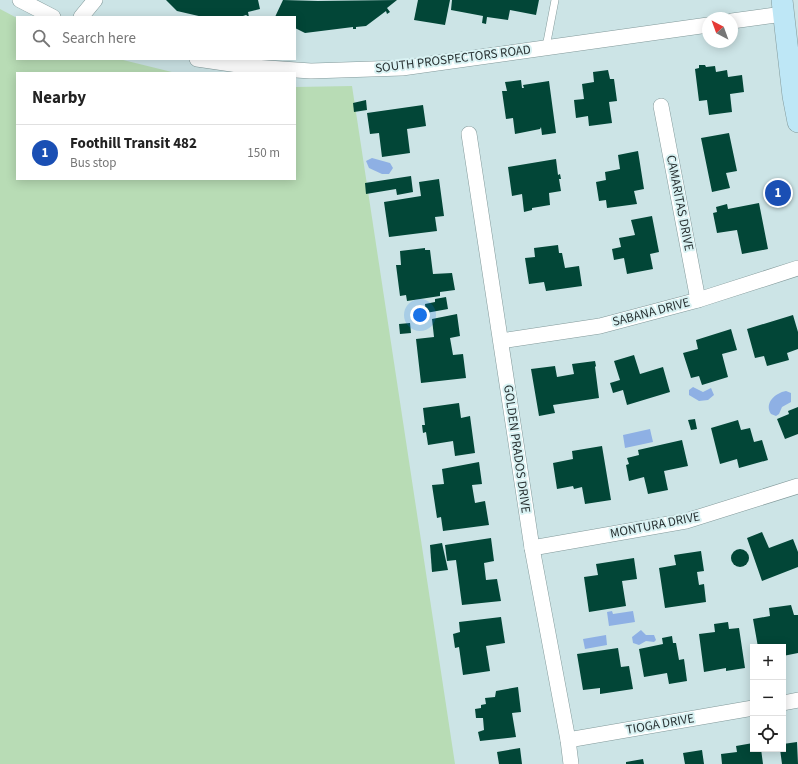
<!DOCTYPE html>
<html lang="en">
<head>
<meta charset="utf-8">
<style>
  body { margin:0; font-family:"Source Sans 3",sans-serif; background:#f2f2f2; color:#222 }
  .controls { position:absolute; right:12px; bottom:12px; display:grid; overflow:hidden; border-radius:0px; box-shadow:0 2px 10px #0003 }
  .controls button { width:36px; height:36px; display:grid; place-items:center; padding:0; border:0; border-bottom:1px solid #e0e0e0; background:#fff; color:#222; font:20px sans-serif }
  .compass { position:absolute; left:702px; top:12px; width:36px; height:36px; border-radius:50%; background:#fff; box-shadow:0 2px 10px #0003; rotate:319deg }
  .you { position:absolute; left:420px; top:315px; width:14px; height:14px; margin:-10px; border:3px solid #fff; border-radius:50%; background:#1a73e8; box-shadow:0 0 0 6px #1a73e833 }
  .badge { display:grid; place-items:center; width:26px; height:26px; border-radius:50%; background:#85470a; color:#fff; font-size:13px; font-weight:700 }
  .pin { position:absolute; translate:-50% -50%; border:2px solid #fff; box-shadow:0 1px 4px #0006 }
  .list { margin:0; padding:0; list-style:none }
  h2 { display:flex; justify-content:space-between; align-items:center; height:52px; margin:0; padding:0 16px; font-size:17px }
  h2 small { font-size:13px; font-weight:400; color:#767676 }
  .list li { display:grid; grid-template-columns:26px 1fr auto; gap:12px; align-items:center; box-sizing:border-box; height:56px; padding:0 16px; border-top:1px solid #e0e0e0 }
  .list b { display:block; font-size:15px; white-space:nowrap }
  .list p { margin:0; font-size:13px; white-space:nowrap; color:#767676 }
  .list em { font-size:13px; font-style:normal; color:#767676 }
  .icon { flex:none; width:22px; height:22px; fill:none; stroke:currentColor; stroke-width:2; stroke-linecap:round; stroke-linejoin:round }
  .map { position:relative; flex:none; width:798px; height:764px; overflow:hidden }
  .search { position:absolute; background:#fff; box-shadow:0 2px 10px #0003; left:16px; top:16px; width:280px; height:44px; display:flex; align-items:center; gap:10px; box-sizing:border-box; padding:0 14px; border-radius:0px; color:#767676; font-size:15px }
  .panel { position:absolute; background:#fff; box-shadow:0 2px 10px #0003; left:16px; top:72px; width:280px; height:108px; border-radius:0px }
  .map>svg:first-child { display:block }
  .green { fill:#b8dcb5 }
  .water { fill:#8eb0e4 }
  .building { fill:#024637 }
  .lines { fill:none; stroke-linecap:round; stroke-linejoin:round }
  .lane-casing { stroke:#82999a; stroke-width:8 }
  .street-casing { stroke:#82999a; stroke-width:16 }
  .secondary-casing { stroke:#82999a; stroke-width:22 }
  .lane { stroke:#fff; stroke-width:7 }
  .street { stroke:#fff; stroke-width:15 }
  .secondary { stroke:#bee7f6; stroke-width:21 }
  .labels { text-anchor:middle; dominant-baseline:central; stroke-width:4; stroke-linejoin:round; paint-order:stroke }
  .street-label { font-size:13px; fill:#293233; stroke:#d9f2f3 }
</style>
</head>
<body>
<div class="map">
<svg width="798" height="764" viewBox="0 0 798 764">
  <rect width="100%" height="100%" fill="#cce4e6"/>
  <!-- green -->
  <path class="green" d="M 0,9 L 17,18 L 17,59 L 119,59 L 176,73 L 17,73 L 17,179 L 295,179 L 295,87 L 352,86 L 455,764 L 0,764 Z"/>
  <!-- water -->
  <g class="water">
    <path d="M 372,158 L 390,163 L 393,168 L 389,174 L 382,174 L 369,168 L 366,161 Z"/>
    <path d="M 693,387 L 703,392 L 711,388 L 714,395 L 708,400 L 699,401 L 689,395 L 689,390 Z"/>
    <path d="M 786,391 L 791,393 L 791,402 L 782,407 L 779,414 L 776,416 L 771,414 C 764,403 775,393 786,391 Z"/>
    <path d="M 650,429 L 653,442 L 625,448 L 623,435 Z"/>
    <path d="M 612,611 L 613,614 L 633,611 L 635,622 L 609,626 L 607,612 Z"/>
    <path d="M 641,630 L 646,635 L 654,635 L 656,640 L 654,642 L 646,641 L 639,645 L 633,643 L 632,637 Z"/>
    <path d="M 606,635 L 607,645 L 585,649 L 583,639 Z"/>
  </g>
  <!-- building -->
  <g class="building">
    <path d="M 166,0 L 258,0 L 260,9 L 248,12 L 249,17 L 246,15 L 240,17 L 203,17 L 177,11 Z"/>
    <path d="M 283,0 L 318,1 L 397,0 L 387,8 L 390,12 L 387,14 L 386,11 L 366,26 L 356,27 L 356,29 L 353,29 L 353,27 L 305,33 L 295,28 L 295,17 L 275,17 Z"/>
    <path d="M 418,0 L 450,0 L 445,25 L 414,20 Z"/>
    <path d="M 452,0 L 539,0 L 536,15 L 510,10 L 508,20 L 487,17 L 486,24 L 482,23 L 483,16 L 451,10 Z"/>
    <path d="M 699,65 L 705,65 L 706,67 L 715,66 L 716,72 L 727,70 L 728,77 L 742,75 L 744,92 L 730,94 L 732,112 L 709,115 L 707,100 L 699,101 L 695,69 L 699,68 Z"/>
    <path d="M 608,70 L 610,79 L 614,79 L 617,101 L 609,102 L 612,123 L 589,126 L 588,116 L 576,118 L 574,100 L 584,99 L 582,84 L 594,82 L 593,72 Z"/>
    <path d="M 521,80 L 522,88 L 524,88 L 523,85 L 549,81 L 556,133 L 542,135 L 541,127 L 540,129 L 515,134 L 513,118 L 506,119 L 502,91 L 507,91 L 505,82 Z"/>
    <path d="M 366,100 L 367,110 L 354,112 L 353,103 Z"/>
    <path d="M 423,105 L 426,126 L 407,129 L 410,153 L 382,157 L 379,133 L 370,134 L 367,113 Z"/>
    <path d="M 729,133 L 737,171 L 726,173 L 730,188 L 712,192 L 701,138 Z"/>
    <path d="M 638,151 L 644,189 L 634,191 L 637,204 L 607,208 L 606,200 L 599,201 L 596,182 L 606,180 L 605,172 L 620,169 L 618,155 Z"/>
    <path d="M 556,159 L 558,175 L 560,174 L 561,179 L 559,179 L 561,191 L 549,193 L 550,205 L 532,208 L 532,210 L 524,212 L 522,194 L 512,196 L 508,167 Z"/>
    <path d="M 411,176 L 413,192 L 397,195 L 396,189 L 366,194 L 365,183 Z"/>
    <path d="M 439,179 L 444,216 L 435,217 L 437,231 L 389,237 L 384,202 L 421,196 L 419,182 Z"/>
    <path d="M 759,203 L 768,249 L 742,254 L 737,230 L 717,233 L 713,213 L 717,212 L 716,207 L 727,204 L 728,209 Z"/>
    <path d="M 652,216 L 659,252 L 650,254 L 653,269 L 627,274 L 624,258 L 614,260 L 612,249 L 621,247 L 619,238 L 635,235 L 631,220 Z"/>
    <path d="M 558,245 L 559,253 L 562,253 L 565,268 L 579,266 L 582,286 L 546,291 L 544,282 L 529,284 L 525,258 L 535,257 L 534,248 Z"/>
    <path d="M 425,248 L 425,250 L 430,250 L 433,274 L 452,273 L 455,290 L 440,292 L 440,296 L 407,301 L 406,295 L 400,296 L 396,265 L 401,265 L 400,251 Z"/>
    <path d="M 446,297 L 448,309 L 426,313 L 425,304 L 435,302 L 435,299 Z"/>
    <path d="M 457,314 L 460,336 L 450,338 L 453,355 L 463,354 L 466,378 L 421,383 L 416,339 L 434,337 L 432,319 Z"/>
    <path d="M 793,315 L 798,332 L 798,349 L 787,353 L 789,360 L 767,366 L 764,356 L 755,358 L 747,329 Z"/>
    <path d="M 410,323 L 411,333 L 400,334 L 399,324 Z"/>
    <path d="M 731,329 L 737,350 L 722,354 L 728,377 L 702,385 L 699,376 L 691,378 L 683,353 L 698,349 L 696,340 Z"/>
    <path d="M 634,355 L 640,374 L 663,367 L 670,392 L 627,405 L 623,390 L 613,393 L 610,383 L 620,380 L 614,361 Z"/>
    <path d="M 595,361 L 596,366 L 595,367 L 599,398 L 553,405 L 555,413 L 539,416 L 531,369 L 555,366 L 557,377 L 574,374 L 572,364 Z"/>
    <path d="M 459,403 L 461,418 L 470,416 L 475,453 L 455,456 L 453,441 L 428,445 L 426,432 L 423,433 L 422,425 L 425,425 L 423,408 Z"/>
    <path d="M 798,407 L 798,434 L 785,439 L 777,419 L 789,414 L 788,411 Z"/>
    <path d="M 695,419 L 697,429 L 691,430 L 688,420 Z"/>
    <path d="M 738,420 L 741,430 L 750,428 L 754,442 L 762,440 L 768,460 L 739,468 L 737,459 L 720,464 L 711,428 Z"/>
    <path d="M 682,440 L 688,466 L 664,471 L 668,490 L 648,494 L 644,477 L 629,481 L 626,465 L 629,464 L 627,458 L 639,455 L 638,450 Z"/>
    <path d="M 602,446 L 611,500 L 585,504 L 582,487 L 574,489 L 573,486 L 557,489 L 553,463 L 573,459 L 572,451 Z"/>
    <path d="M 479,462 L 482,484 L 472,485 L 475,503 L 485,501 L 489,525 L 443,531 L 441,517 L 437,518 L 432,485 L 444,484 L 442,469 Z"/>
    <path d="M 762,532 L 769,548 L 793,539 L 798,552 L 798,567 L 762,581 L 747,538 Z"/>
    <path d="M 491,538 L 494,561 L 484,563 L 486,580 L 497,579 L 501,601 L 462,605 L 456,560 L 447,561 L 445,545 Z"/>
    <path d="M 442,543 L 448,570 L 432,572 L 430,545 Z"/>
    <circle cx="740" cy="558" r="9"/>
    <path d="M 701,551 L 704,571 L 697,572 L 699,585 L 704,584 L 706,602 L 665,608 L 659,568 L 676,565 L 674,555 Z"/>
    <path d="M 634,558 L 637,579 L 622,581 L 626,606 L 589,612 L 584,577 L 598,575 L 596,564 Z"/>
    <path d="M 791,605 L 794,615 L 798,615 L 798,653 L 783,656 L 783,647 L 758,647 L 753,619 L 770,616 L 769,608 Z"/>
    <path d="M 501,617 L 505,643 L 486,646 L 490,671 L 463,675 L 459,647 L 455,648 L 453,634 L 460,632 L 459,622 Z"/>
    <path d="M 728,622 L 729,629 L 739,628 L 745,668 L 726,671 L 726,668 L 704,672 L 699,634 L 715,632 L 714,624 Z"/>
    <path d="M 672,636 L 673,643 L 676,643 L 679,660 L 684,659 L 687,681 L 669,684 L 667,673 L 644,677 L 639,649 L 663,644 L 662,638 Z"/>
    <path d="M 618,648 L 621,667 L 629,666 L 633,689 L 600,694 L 600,688 L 583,690 L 577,654 Z"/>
    <path d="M 518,687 L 521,712 L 512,713 L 516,737 L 480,741 L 478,732 L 484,730 L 483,718 L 476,718 L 475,709 L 481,708 L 481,705 L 486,704 L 485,698 L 495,697 L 496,691 Z"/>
    <path d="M 797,742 L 798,764 L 782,764 L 780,749 L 783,749 L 783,744 Z"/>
    <path d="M 753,743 L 753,749 L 761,749 L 763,764 L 722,764 L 721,754 L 737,752 L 736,746 Z"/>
    <path d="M 520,748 L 522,764 L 499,764 L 497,752 Z"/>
    <path d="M 702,750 L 704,764 L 685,764 L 683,753 Z"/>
    <path d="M 643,759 L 644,764 L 626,764 L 626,762 Z"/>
  </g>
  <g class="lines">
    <!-- lane casing -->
    <g class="lane-casing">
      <path id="lane" d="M 546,47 L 555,0"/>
    </g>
    <!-- street casing -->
    <g class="street-casing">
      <g id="street">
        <path d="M 20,0 L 53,17"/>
        <path d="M 81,17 L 95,0"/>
        <path d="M 732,21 L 783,14"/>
        <path d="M 197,59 L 252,67 L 311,71 L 402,68 L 708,25"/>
        <path d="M 661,106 L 698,300"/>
        <path d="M 469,134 L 532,548 L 568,740 L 571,764"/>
        <path d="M 501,341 L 600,326 L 698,300 L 798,268"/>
        <path d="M 532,548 L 686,521 L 798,486"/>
        <path d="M 783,703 L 798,700"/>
        <path d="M 568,740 L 753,708"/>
      </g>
    </g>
    <!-- secondary casing -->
    <g class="secondary-casing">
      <path id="secondary" d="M 782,0 L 793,96 L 798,122"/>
    </g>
    <!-- lane -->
    <use href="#lane" class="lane"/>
    <!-- street -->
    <use href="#street" class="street"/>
    <!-- secondary -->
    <use href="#secondary" class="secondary"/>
  </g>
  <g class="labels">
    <!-- street labels -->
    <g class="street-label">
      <text transform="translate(453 59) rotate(-7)">SOUTH PROSPECTORS ROAD</text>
      <text transform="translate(680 203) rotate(79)">CAMARITAS DRIVE</text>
      <text transform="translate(651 312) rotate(-15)">SABANA DRIVE</text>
      <text transform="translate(517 449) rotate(82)">GOLDEN PRADOS DRIVE</text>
      <text transform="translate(655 525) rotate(-11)">MONTURA DRIVE</text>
      <text transform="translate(660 724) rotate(-10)">TIOGA DRIVE</text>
    </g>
  </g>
</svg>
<div class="controls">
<button>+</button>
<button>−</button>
<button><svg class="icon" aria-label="locate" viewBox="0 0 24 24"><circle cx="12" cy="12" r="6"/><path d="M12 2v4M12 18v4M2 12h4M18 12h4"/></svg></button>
</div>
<svg class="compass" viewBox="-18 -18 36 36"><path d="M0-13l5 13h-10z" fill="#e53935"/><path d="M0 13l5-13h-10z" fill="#767676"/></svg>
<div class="you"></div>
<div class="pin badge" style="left:778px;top:193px;background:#1a4fb4">1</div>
<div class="search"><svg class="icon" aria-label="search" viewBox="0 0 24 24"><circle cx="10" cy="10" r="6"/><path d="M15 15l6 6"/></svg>Search here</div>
<section class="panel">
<h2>Nearby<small></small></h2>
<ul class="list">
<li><span class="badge" style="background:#1a4fb4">1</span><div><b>Foothill Transit 482</b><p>Bus stop</p></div><em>150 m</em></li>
</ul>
</section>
</div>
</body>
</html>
